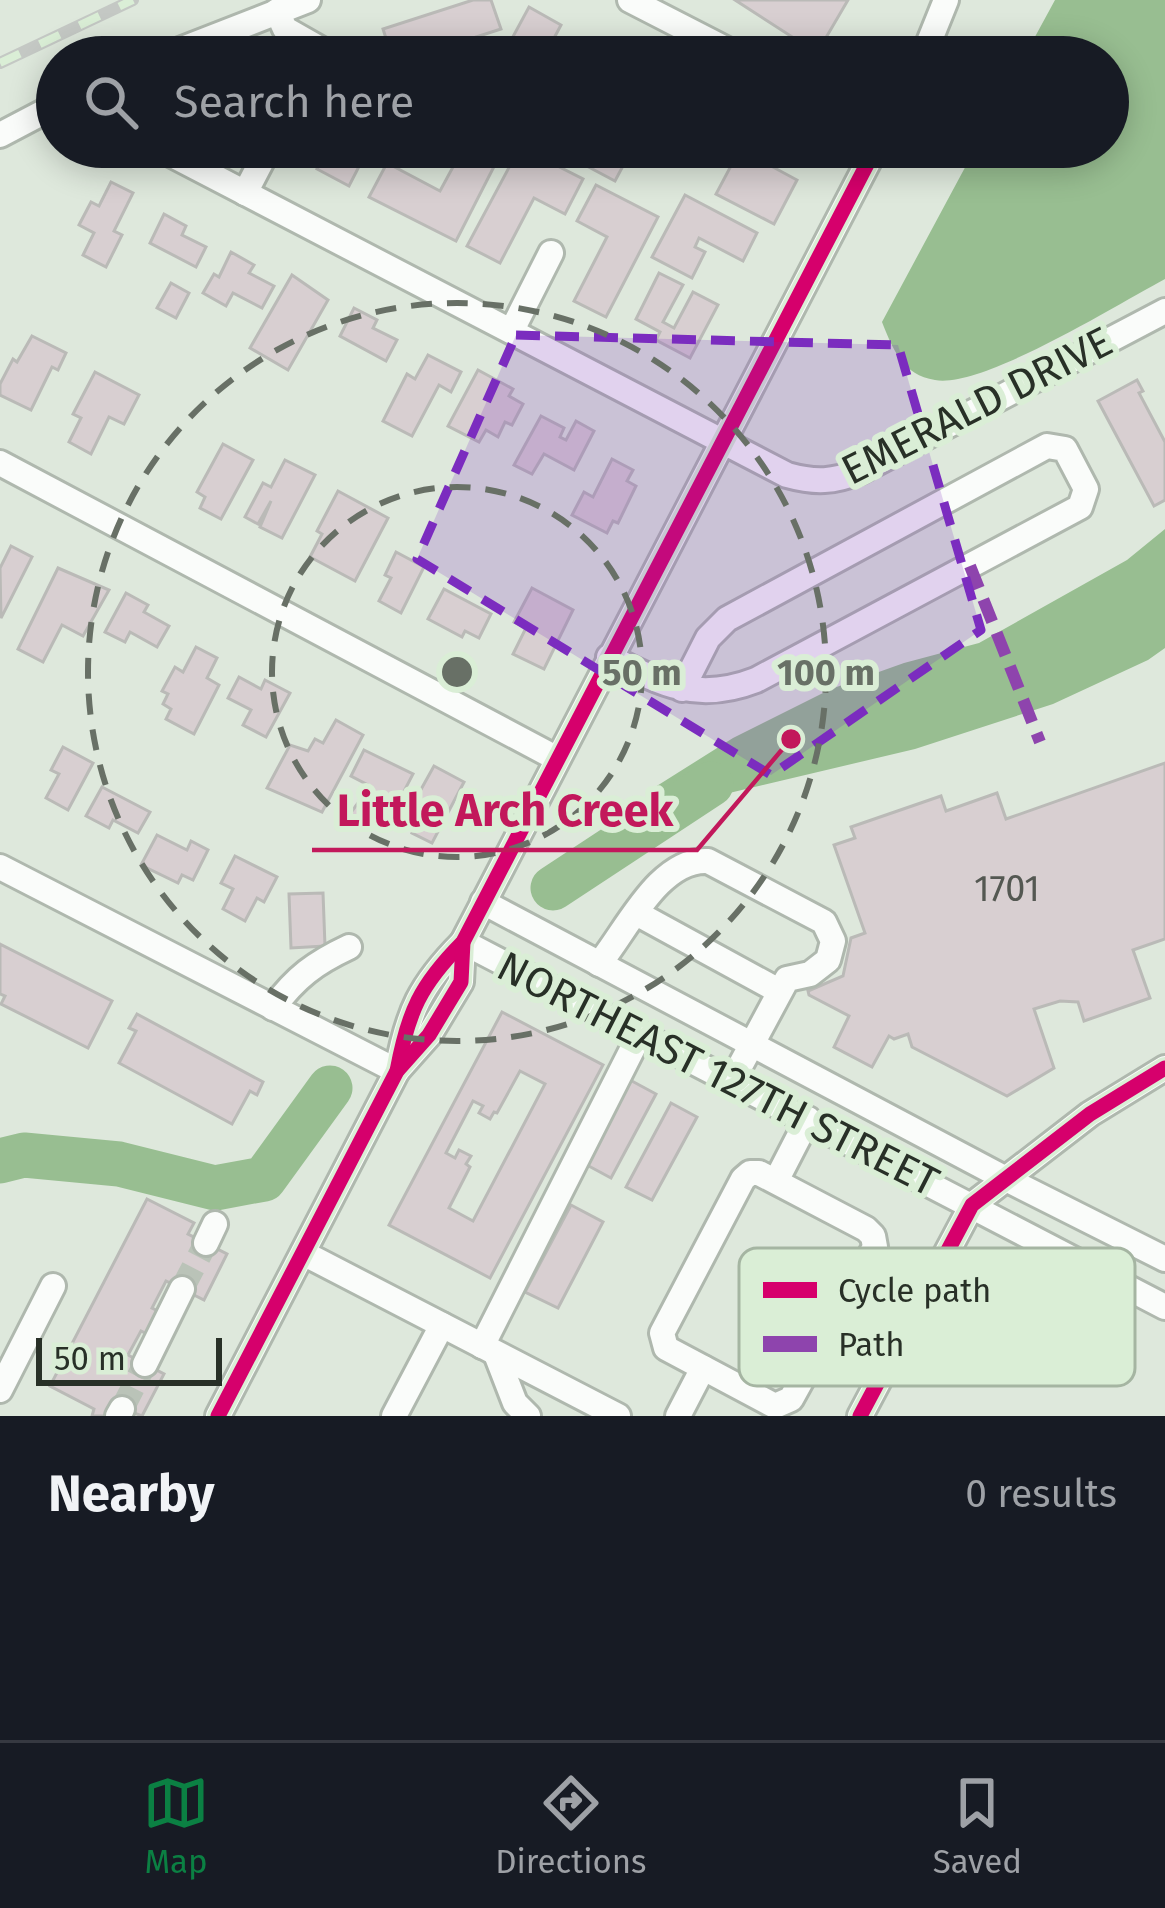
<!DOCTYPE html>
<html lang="en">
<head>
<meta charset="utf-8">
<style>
  body { margin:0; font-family:"Fira Sans",sans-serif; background:#242831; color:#f1f3f6 }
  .scale { position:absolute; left:36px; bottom:30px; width:186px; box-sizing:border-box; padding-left:12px; border:6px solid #283027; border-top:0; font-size:33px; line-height:42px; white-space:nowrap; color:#283027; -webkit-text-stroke:9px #daeed6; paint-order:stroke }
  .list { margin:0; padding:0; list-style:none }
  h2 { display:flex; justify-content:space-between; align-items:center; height:156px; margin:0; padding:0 48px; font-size:51px }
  h2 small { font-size:39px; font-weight:400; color:#9ea1a6 }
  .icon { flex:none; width:66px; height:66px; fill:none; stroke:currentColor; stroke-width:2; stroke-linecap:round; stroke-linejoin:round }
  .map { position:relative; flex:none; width:1165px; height:1416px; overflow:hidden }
  .search { position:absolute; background:#171b24; box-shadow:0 6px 30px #0003; left:36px; right:36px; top:36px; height:132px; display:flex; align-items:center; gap:30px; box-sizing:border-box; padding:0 42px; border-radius:66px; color:#9ea1a6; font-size:45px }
  .sheet { height:324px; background:#171b24 }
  nav { display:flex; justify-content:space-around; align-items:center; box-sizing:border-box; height:168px; border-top:3px solid #363941; background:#171b24; font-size:33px; color:#9ea1a6 }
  nav a { display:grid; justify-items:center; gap:6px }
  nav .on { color:#0b8043 }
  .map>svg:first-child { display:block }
  .water { fill:#98be91 }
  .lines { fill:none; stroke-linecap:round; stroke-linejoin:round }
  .river { stroke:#98be91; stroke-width:45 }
  .building { fill:#d8cfd1; stroke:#babab7; stroke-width:3; fill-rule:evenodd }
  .minor-tunnel { stroke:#bac3b8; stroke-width:24; stroke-dasharray:24 12; stroke-linecap:butt }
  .minor-casing { stroke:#afb8ae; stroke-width:30 }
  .minor { stroke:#fafcfa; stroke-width:24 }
  .rail-casing { stroke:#c4c8c4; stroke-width:12 }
  .rail { stroke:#daeed6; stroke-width:8; stroke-dasharray:22; stroke-linecap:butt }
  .quiet { stroke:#8e44ad; stroke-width:12; stroke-dasharray:24 12; stroke-linecap:butt }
  .cycleway-casing { stroke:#daeed6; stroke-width:22 }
  .cycleway { stroke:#d6006c; stroke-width:15 }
  .marked { fill:#7b2cbf; fill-opacity:0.2; stroke:#7b2cbf; stroke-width:9; stroke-dasharray:24 15; stroke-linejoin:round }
  .ring { fill:none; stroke:#687066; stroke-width:6; stroke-dasharray:21 15 }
  .labels { text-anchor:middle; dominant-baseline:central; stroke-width:12; stroke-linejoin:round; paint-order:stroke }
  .number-label { font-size:36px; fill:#545852 }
  .street-label { font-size:42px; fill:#283027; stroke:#daeed6 }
  .key { fill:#daeed6; stroke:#a5b5a2; stroke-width:3 }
  .key-label { font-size:33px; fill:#283027 }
  .centre { fill:#687066; stroke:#daeed6; stroke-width:6 }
  .ring-label { font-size:36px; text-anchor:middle; font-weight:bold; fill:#687066; stroke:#daeed6; stroke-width:12; stroke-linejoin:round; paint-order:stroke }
  .leader { fill:none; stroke:#c2185b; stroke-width:4.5 }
  .callout-dot { fill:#c2185b; stroke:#daeed6; stroke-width:4.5 }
  .callout-label { font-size:45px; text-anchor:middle; font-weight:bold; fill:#c2185b; stroke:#daeed6; stroke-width:12; stroke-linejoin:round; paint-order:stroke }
</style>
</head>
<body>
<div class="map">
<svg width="1165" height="1416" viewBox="0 0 1165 1416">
  <rect width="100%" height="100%" fill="#dee8dc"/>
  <!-- water -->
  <g class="water">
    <path d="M 1055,0 L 1165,0 L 1165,279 C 1118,304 982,389 935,380 C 903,375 893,350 882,322 L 976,147 L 1108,147 L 1108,57 L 1024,57 Z"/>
    <path d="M 1165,529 L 1165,648 L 1148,660 L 1053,704 L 915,749 L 725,794 L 662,821 L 652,789 L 733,738 L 831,689 L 904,663 L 979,643 L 1127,560 Z"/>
  </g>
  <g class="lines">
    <!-- river -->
    <g class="river">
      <path d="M 553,888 L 711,784"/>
      <path d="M 0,1161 L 24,1155 L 119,1164 L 215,1188 L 264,1179 L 330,1088"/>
    </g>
  </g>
  <!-- building -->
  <g class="building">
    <path d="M 473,0 L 491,0 L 501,29 L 414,57 L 392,57 L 383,29 Z"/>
    <path d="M 735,0 L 848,0 L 817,53 Z"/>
    <path d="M 529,7 L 561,25 L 544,57 L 502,57 Z"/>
    <path d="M 329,147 L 369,147 L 349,186 L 317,169 Z"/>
    <path d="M 445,147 L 504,147 L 456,241 L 369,197 L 387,163 L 440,191 L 460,154 Z"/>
    <path d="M 520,147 L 583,179 L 565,214 L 534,198 L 500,263 L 467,246 Z"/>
    <path d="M 551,147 L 633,147 L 615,181 Z"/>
    <path d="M 741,147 L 781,147 L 771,166 L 797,180 L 774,224 L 716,194 Z"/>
    <path d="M 111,182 L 133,193 L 114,231 L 122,235 L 106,267 L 83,255 L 94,233 L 79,225 L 91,202 L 99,206 Z"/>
    <path d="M 596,185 L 658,217 L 606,317 L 574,301 L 607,237 L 577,221 Z"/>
    <path d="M 685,195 L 757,233 L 743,261 L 699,238 L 695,247 L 705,252 L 692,278 L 652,257 Z"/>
    <path d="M 164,214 L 186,226 L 182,235 L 206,247 L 196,267 L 150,243 Z"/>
    <path d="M 231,252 L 254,265 L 249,273 L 274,286 L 262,308 L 233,293 L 226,306 L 203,293 L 214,274 L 219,277 Z"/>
    <path d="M 659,273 L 683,285 L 663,322 L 674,328 L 693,292 L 718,305 L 690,358 L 656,340 L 660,332 L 636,319 Z"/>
    <path d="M 292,275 L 328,300 L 288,370 L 250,348 Z"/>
    <path d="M 171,283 L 189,293 L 176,318 L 157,308 Z"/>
    <path d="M 354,308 L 377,320 L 373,328 L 397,340 L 386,361 L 340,336 Z"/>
    <path d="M 32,336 L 66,353 L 58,370 L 52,367 L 31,410 L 0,395 L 0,384 L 13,359 L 17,362 Z"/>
    <path d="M 428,355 L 461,372 L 451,392 L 439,385 L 412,436 L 383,421 L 407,374 L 415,379 Z"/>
    <path d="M 478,370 L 513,389 L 509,396 L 523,404 L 512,425 L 505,422 L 498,437 L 486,430 L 479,442 L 448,426 Z"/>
    <path d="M 95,372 L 139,395 L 124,424 L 109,417 L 91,454 L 69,442 L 81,418 L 73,414 Z"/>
    <path d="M 1137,380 L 1143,391 L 1139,393 L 1165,442 L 1165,500 L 1154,506 L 1098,401 Z"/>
    <path d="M 541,416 L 564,428 L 560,437 L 566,440 L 576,421 L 594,431 L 574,470 L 544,454 L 532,474 L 514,465 Z"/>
    <path d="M 223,444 L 253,460 L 221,519 L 200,508 L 205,497 L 197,492 Z"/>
    <path d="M 612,459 L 633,470 L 627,481 L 636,486 L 618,523 L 613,521 L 607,533 L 572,515 L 584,492 L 593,497 Z"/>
    <path d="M 285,460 L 315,475 L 282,538 L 260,527 L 271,501 L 258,524 L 245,517 L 263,483 L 271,487 Z"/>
    <path d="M 338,491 L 388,518 L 355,581 L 310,557 L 322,534 L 317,531 Z"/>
    <path d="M 11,546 L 32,557 L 1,618 L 0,568 Z"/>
    <path d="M 396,552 L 424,567 L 401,613 L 379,601 L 391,578 L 385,575 Z"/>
    <path d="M 58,568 L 109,590 L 83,636 L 62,625 L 43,662 L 18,649 Z"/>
    <path d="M 532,588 L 573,610 L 544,669 L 513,654 L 526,628 L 514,622 Z"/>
    <path d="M 444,589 L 491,614 L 479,638 L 465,631 L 462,637 L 428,619 Z"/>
    <path d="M 126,593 L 148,605 L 144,612 L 169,626 L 157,647 L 130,632 L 125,642 L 105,632 Z"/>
    <path d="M 196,647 L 217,658 L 207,678 L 219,685 L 194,734 L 166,719 L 171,709 L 163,704 L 168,694 L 162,691 L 175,667 L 183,672 Z"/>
    <path d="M 239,677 L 261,689 L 265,680 L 290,693 L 266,737 L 243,725 L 251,710 L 228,698 Z"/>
    <path d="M 336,720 L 363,735 L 322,812 L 267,788 L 290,745 L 308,751 L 315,739 L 323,743 Z"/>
    <path d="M 63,747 L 93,763 L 68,810 L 46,798 L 59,774 L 51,770 Z"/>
    <path d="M 364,750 L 413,774 L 400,799 L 393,795 L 381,818 L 387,821 L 383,831 L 350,814 L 370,786 L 351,776 Z"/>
    <path d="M 1165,763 L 1165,939 L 1133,950 L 1150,998 L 1084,1021 L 1078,1002 L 1060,1001 L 1034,1009 L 1054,1068 L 1007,1096 L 912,1047 L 908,1034 L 894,1039 L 889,1036 L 872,1067 L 834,1047 L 849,1016 L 809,995 L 808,991 L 843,976 L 851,938 L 865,933 L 834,845 L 855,838 L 851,827 L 941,796 L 946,811 L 997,793 L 1006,819 Z"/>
    <path d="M 434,766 L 464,782 L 432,843 L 412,833 L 425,808 L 414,802 Z"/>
    <path d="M 102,787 L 150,812 L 138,833 L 113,820 L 109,828 L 86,816 Z"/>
    <path d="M 157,835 L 187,850 L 191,841 L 208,850 L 193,880 L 182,875 L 178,883 L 141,865 Z"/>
    <path d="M 235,856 L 277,877 L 264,902 L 257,898 L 245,921 L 223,909 L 233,889 L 221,883 Z"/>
    <path d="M 323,893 L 325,946 L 291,948 L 289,894 Z"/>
    <path d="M 0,944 L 112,1001 L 88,1048 L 1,1004 L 5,996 L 0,994 Z"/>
    <path d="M 502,1012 L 603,1065 L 490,1278 L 389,1225 ZM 520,1071 L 545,1084 L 473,1221 L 449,1208 L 470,1167 L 466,1164 L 471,1156 L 459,1150 L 455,1158 L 446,1153 L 473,1101 L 483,1106 L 479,1113 L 490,1119 L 494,1112 L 497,1113 Z"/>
    <path d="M 137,1014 L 263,1082 L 257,1095 L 250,1091 L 232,1124 L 119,1063 L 136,1031 L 129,1028 Z"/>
    <path d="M 630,1080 L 656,1094 L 611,1178 L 585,1164 Z"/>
    <path d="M 671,1103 L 697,1117 L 652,1200 L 626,1187 Z"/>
    <path d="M 147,1199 L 194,1223 L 188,1234 L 227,1254 L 204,1300 L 166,1281 L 152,1308 L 162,1313 L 151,1336 L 141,1331 L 128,1355 L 164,1374 L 142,1416 L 113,1405 L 108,1416 L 92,1416 L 94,1409 L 50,1386 Z"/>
    <path d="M 571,1205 L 603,1222 L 558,1308 L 525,1292 Z"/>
  </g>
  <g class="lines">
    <!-- minor-tunnel -->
    <g class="minor-tunnel">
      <path d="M 182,1289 L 206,1243"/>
      <path d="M 122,1409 L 145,1364"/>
    </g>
    <!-- minor casing -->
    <g class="minor-casing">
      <g id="minor">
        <path d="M 630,0 L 741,57"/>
        <path d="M 277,11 L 285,29 L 329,54"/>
        <path d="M 162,57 L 308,0"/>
        <path d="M 923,57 L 946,0"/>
        <path d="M 0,135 L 57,105"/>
        <path d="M 157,147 L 787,475 C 816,483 833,482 861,471 L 1165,311"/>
        <path d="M 245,193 L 269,147"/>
        <path d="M 512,330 L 551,253"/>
        <path d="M 0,463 L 556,758"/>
        <path d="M 609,657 C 662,684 697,703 756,680 L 1080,507 L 1086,489 L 1065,449 L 1047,446 L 727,619 L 708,638 L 682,689"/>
        <path d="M 0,867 L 397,1071"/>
        <path d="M 483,902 L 1008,1180 L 1165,1259"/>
        <path d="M 638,914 L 779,991"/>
        <path d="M 463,942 L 1165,1307"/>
        <path d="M 599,964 C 627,930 659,858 708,861 L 824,922 L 833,941 L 828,960 L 810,974 L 787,979 L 732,1081"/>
        <path d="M 273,1008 C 296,977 315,963 349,947"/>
        <path d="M 397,1071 C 408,1012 420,985 463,942 L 876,147"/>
        <path d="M 750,1173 L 759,1173 L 866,1229 L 873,1236 L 875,1247 L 791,1399 L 775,1406 L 666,1348 L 662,1333 L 743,1179 Z"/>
        <path d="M 776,1181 L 808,1119"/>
        <path d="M 206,1243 L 215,1224"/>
        <path d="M 303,1253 L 618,1416"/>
        <path d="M 482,1346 L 640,1034"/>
        <path d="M 496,1354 L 515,1403 L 528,1416"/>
        <path d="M 145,1364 L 182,1289"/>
        <path d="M 0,1390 L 53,1286"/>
        <path d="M 118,1416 L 122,1409"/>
        <path d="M 218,1416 L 397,1071 L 429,1035 L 461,982 L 463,942"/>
        <path d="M 394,1416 L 442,1325"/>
        <path d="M 678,1416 L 703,1368"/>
        <path d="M 860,1416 L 972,1205 L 1090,1114 L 1165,1068"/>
      </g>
    </g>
    <!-- minor -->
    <use href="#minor" class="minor"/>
    <!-- rail casing -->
    <g class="rail-casing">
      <path id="rail" d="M 0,63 L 133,0"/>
    </g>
    <!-- rail -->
    <use href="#rail" class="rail"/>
    <!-- quiet -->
    <path class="quiet" d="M 970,566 L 1040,742"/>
    <!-- cycleway casing -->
    <g class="cycleway-casing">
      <g id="cycleway">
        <path d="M 397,1071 C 408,1012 420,985 463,942 L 876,147"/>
        <path d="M 218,1416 L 397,1071 L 429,1035 L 461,982 L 463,942"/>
        <path d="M 860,1416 L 972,1205 L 1090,1114 L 1165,1068"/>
      </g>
    </g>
    <!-- cycleway -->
    <use href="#cycleway" class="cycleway"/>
  </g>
  <!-- marked area -->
  <path class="marked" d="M 516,335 L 898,345 L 981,630 L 771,775 L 417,559 Z"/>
  <!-- distance rings -->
  <g class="ring">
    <circle cx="457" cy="672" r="185"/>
    <circle cx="457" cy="672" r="369"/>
  </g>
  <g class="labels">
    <!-- number labels -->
    <g class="number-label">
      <text x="1007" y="889">1701</text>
    </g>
    <!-- street labels -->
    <g class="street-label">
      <text transform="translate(977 406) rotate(-27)">EMERALD DRIVE</text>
      <text transform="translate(718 1074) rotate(27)">NORTHEAST 127TH STREET</text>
    </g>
  </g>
  <!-- legend -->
  <rect x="739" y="1248" width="396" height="138" rx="18" class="key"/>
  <rect x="763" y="1282" width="54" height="16" fill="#d6006c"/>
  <rect x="763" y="1336" width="54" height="16" fill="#8e44ad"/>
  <g class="key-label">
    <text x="838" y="1302">Cycle path</text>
    <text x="838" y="1356">Path</text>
  </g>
  <circle cx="457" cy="672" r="18" class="centre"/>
  <g class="ring-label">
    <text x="642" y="685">50 m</text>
    <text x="826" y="685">100 m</text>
  </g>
  <!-- callouts -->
  <path class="leader" d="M791 739L697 850H312"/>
  <circle class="callout-dot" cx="791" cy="739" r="12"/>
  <g class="callout-label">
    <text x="505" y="826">Little Arch Creek</text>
  </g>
</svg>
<div class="scale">50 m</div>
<div class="search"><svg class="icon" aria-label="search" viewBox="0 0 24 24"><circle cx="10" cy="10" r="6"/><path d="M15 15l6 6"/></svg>Search here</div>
</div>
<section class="sheet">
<h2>Nearby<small>0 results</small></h2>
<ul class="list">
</ul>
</section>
<nav>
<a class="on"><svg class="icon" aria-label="map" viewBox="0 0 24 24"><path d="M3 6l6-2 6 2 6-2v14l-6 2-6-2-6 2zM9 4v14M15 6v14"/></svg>Map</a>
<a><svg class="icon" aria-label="directions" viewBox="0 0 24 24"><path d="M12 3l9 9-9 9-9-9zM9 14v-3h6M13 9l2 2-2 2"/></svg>Directions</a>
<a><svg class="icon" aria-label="saved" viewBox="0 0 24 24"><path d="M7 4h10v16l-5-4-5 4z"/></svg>Saved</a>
</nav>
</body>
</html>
